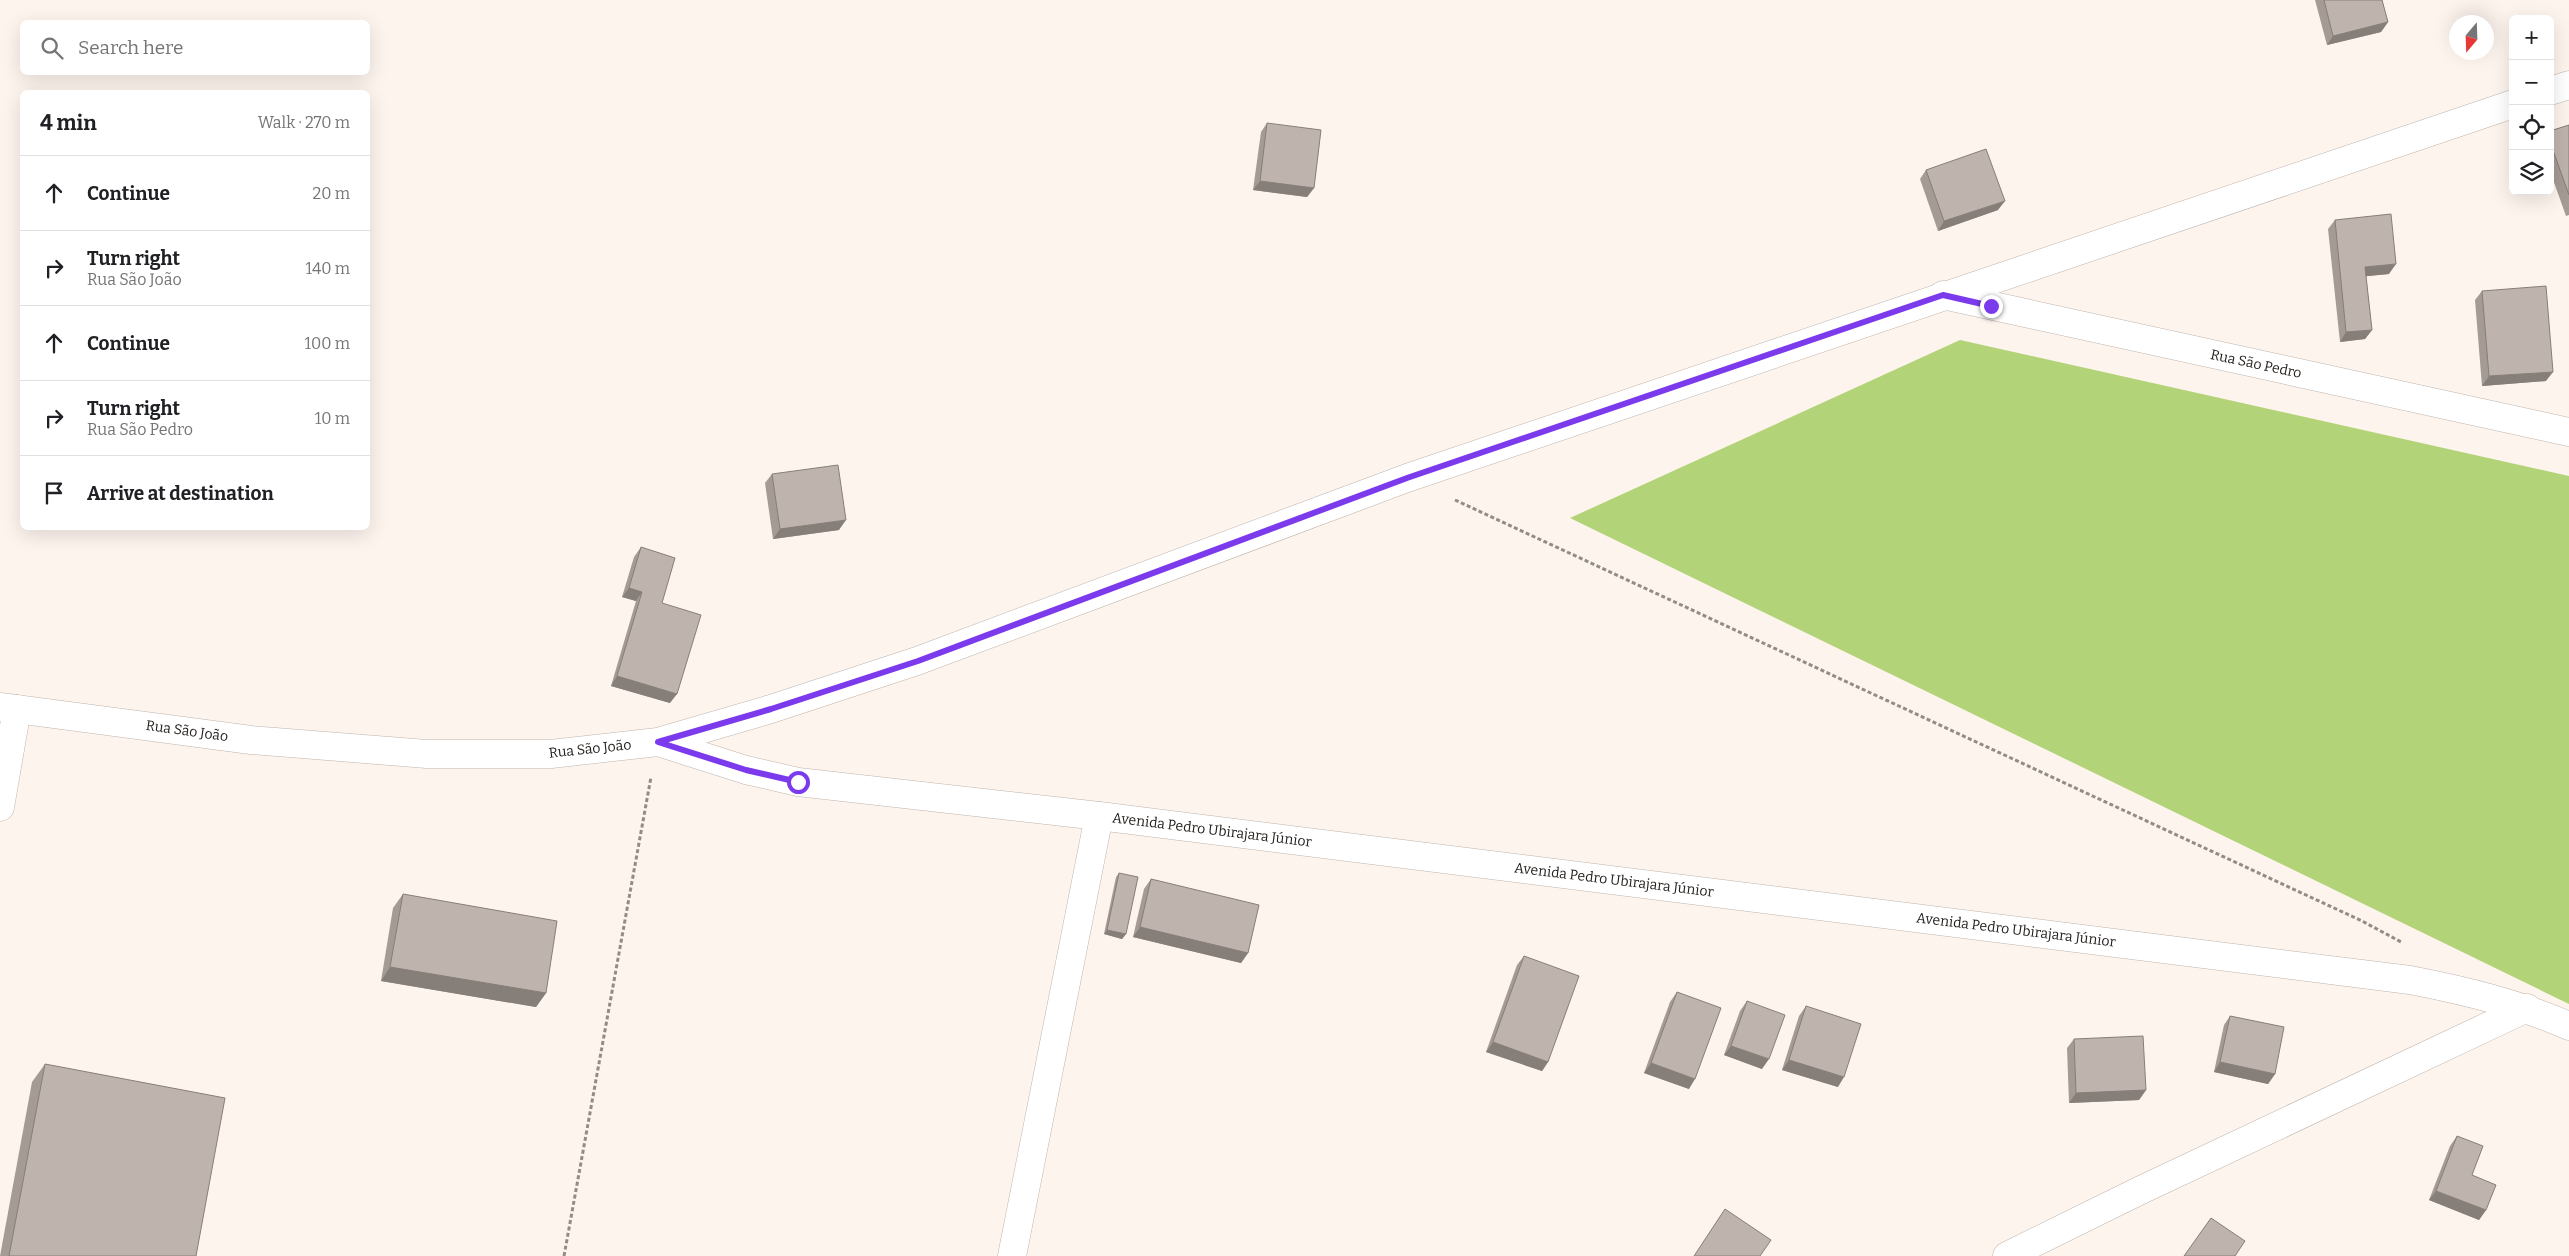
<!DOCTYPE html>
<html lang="en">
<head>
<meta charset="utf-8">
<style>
  body { margin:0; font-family:Bitter,serif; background:#f6f6f6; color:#202124 }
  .controls { position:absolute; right:15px; top:15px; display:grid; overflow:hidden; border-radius:8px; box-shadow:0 5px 20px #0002 }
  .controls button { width:45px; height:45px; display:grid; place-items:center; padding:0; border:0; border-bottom:1px solid #e0e0e0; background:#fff; color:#202124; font:25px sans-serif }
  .compass { position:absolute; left:2449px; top:15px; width:45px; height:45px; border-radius:50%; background:#fff; box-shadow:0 5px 20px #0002; rotate:199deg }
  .stop { position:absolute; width:15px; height:15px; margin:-11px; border:4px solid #7c3aed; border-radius:50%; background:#fff }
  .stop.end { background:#7c3aed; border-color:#fff; box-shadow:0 1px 5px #0008 }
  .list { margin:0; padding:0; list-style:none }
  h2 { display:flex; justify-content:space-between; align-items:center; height:65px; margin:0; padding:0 20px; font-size:21px }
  h2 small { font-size:16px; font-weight:400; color:#757577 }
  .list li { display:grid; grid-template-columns:32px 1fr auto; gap:15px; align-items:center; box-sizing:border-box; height:75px; padding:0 20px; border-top:1px solid #e0e0e0 }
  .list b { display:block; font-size:19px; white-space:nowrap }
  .list p { margin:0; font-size:16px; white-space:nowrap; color:#757577 }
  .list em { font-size:16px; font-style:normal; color:#757577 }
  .icon { flex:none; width:28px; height:28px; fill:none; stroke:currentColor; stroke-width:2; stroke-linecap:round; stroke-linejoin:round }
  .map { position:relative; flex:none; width:2569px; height:1256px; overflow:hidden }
  .search { position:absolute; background:#fff; box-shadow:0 5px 20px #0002; left:20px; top:20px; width:350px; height:55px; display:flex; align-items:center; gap:12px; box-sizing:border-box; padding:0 18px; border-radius:8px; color:#757577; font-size:19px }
  .panel { position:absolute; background:#fff; box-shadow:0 5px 20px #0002; left:20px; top:90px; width:350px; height:440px; border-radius:8px }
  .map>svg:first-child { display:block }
  .green { fill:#b3d378 }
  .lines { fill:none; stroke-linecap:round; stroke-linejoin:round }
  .minor-casing { stroke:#bfb4ad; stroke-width:29 }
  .tertiary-casing { stroke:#bfb4ad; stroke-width:29 }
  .path { stroke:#928c87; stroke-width:3; stroke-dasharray:4 2.5; stroke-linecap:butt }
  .minor { stroke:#fff; stroke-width:28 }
  .tertiary { stroke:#fff; stroke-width:28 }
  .wall { fill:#a49b95 }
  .shaded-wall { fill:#867e79 }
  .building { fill:#bfb4ad; stroke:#867e79 }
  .route { stroke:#7c3aed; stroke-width:6 }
  .labels { text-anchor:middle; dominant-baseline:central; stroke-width:4; stroke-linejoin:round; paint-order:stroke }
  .street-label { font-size:14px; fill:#24201d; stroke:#fff }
</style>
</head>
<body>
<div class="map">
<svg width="2569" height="1256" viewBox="0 0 2569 1256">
  <rect width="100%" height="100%" fill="#fdf4ee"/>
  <!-- green -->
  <path class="green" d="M 1960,340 L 2569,476 L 2569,1004 L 1570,518 Z"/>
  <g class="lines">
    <!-- minor casing -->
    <g class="minor-casing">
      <g id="minor">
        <path d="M 1943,295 L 2569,432"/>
        <path d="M 658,742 L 746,770 L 798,782 L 1099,816 L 2410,980 C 2467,991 2516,1003 2569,1026"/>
        <path d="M 0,807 L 17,709"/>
        <path d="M 1012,1256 L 1099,816"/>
        <path d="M 2007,1256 L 2141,1190 L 2527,1008"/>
      </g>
    </g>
    <!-- tertiary casing -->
    <g class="tertiary-casing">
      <g id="tertiary">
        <path d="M 2550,91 L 2569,85"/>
        <path d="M 0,707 L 251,740 L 427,754 L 551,754 L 658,742 L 771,709 L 917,661 L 1407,478 L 2513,104"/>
      </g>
    </g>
    <!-- path -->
    <g class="path">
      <path d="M 1455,500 L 2362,921 L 2403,943"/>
      <path d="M 564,1256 L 651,777"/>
    </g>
    <!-- minor -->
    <use href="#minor" class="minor"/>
    <!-- tertiary -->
    <use href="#tertiary" class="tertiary"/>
  </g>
  <!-- wall -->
  <g class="wall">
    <path d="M 2315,0 L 2382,0 L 2388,22 L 2381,32 L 2327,45 Z"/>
    <path d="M 1267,123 L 1314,188 L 1307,197 L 1253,190 L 1261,132 Z"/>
    <path d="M 2569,125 L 2569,215 L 2566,216 L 2550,171 L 2550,131 Z"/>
    <path d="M 1926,170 L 1998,210 L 1938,231 L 1920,179 Z"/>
    <path d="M 2335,220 L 2389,274 L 2366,276 L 2372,330 L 2365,339 L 2340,342 L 2328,229 Z"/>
    <path d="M 2482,291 L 2546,381 L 2482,386 L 2475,300 Z"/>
    <path d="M 772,474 L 839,530 L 773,539 L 765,483 Z"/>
    <path d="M 641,547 L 662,603 L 670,703 L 611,686 L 636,601 L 622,597 L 634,557 Z"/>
    <path d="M 1119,873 L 1126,934 L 1122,939 L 1104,934 L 1116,877 Z"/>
    <path d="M 1151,879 L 1248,953 L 1241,963 L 1133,937 L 1144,889 Z"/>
    <path d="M 403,894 L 546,993 L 536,1007 L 381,981 L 393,908 Z"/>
    <path d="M 1524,956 L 1548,1062 L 1542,1071 L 1486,1052 L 1517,965 Z"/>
    <path d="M 1677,992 L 1689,1089 L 1644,1073 L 1670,1002 Z"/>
    <path d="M 1747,1001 L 1762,1069 L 1724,1055 L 1740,1011 Z"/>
    <path d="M 1806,1006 L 1838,1087 L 1782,1070 L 1799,1016 Z"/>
    <path d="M 2230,1016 L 2275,1074 L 2268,1084 L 2214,1072 L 2224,1025 Z"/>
    <path d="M 2074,1039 L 2146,1090 L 2139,1100 L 2069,1103 L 2067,1048 Z"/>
    <path d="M 45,1064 L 196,1256 L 0,1256 L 32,1082 Z"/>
    <path d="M 2457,1136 L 2486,1210 L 2479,1220 L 2429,1200 L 2450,1146 Z"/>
  </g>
  <!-- shaded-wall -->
  <g class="shaded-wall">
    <path d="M 2388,22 L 2381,32 L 2327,45 L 2333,36 Z"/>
    <path d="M 1260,181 L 1314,188 L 1307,197 L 1253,190 Z"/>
    <path d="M 2005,201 L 1998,210 L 1938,231 L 1944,221 Z"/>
    <path d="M 2396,264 L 2389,274 L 2359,277 L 2365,267 Z"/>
    <path d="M 2372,330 L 2365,339 L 2340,342 L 2346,332 Z"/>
    <path d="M 2553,372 L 2546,381 L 2482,386 L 2489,376 Z"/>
    <path d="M 846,520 L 839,530 L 773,539 L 780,529 Z"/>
    <path d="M 629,588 L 642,592 L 636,601 L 622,597 Z"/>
    <path d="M 617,676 L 677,694 L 670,703 L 611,686 Z"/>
    <path d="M 1140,927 L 1248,953 L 1241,963 L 1133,937 Z"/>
    <path d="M 1107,930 L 1126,934 L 1122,939 L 1104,934 Z"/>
    <path d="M 390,967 L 546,993 L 536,1007 L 381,981 Z"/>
    <path d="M 1493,1042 L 1548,1062 L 1542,1071 L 1486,1052 Z"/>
    <path d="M 1731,1046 L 1769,1059 L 1762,1069 L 1724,1055 Z"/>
    <path d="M 1789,1060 L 1844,1077 L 1838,1087 L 1782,1070 Z"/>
    <path d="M 2220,1062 L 2275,1074 L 2268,1084 L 2214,1072 Z"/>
    <path d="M 1651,1063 L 1695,1079 L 1689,1089 L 1644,1073 Z"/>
    <path d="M 2146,1090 L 2139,1100 L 2069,1103 L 2076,1093 Z"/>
    <path d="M 2436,1191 L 2486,1210 L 2479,1220 L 2429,1200 Z"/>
  </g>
  <!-- building -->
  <g class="building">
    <path d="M 2324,0 L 2382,0 L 2388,22 L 2333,36 Z"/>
    <path d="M 1267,123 L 1321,130 L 1314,188 L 1260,181 Z"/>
    <path d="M 2569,125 L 2569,195 L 2550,142 L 2550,131 Z"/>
    <path d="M 1986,149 L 2005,201 L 1944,221 L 1926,170 Z"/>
    <path d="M 2391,214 L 2396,264 L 2365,267 L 2372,330 L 2346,332 L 2335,220 Z"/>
    <path d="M 2546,286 L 2553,372 L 2489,376 L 2482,291 Z"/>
    <path d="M 838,465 L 846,520 L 780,529 L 772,474 Z"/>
    <path d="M 641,547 L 675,558 L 662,603 L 701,615 L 677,694 L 617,676 L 642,592 L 629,588 Z"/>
    <path d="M 1119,873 L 1138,877 L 1126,934 L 1107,930 Z"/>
    <path d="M 1151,879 L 1259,905 L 1248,953 L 1140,927 Z"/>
    <path d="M 403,894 L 557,921 L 546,993 L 390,967 Z"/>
    <path d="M 1524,956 L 1579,976 L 1548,1062 L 1493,1042 Z"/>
    <path d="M 1677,992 L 1721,1008 L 1695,1079 L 1651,1063 Z"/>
    <path d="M 1747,1001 L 1785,1015 L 1769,1059 L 1731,1046 Z"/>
    <path d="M 1806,1006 L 1861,1024 L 1844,1077 L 1789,1060 Z"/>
    <path d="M 2230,1016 L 2284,1027 L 2275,1074 L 2220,1062 Z"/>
    <path d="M 2143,1036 L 2146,1090 L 2076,1093 L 2074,1039 Z"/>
    <path d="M 45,1064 L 225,1098 L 196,1256 L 9,1256 Z"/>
    <path d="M 2457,1136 L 2483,1146 L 2472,1175 L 2496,1185 L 2486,1210 L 2436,1191 Z"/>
    <path d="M 1725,1209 L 1771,1240 L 1760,1256 L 1694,1256 Z"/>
    <path d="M 2211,1218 L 2245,1241 L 2235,1256 L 2184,1256 Z"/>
  </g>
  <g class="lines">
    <!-- route -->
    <path class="route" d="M 798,782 L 746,770 L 658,742 L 771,709 L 918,661 L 1407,478 L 1943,295 L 1991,306"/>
  </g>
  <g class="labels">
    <!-- street labels -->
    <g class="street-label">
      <text transform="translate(2256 364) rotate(12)">Rua São Pedro</text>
      <text transform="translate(187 731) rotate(8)">Rua São João</text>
      <text transform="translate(590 749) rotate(-6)">Rua São João</text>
      <text transform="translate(1212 830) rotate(7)">Avenida Pedro Ubirajara Júnior</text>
      <text transform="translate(1614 880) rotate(7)">Avenida Pedro Ubirajara Júnior</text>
      <text transform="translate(2016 930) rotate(7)">Avenida Pedro Ubirajara Júnior</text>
    </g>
  </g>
</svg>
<div class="controls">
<button>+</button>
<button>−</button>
<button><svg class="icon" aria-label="locate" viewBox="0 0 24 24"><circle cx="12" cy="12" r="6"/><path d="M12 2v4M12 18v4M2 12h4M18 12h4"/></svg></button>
<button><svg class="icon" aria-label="layers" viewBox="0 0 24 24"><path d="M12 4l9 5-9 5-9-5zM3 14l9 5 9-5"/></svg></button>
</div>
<svg class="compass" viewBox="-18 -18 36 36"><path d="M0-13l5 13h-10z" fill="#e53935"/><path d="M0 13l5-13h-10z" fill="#757577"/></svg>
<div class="stop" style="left:798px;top:782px"></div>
<div class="stop end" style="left:1991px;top:306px"></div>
<div class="search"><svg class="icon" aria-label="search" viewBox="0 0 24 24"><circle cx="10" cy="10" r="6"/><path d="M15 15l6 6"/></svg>Search here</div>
<section class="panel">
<h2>4 min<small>Walk · 270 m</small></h2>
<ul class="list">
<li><svg class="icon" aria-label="ahead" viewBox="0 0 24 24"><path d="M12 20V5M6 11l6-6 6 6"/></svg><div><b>Continue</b></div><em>20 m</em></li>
<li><svg class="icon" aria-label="right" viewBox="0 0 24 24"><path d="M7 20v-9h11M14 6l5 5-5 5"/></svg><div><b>Turn right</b><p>Rua São João</p></div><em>140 m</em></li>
<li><svg class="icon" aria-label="ahead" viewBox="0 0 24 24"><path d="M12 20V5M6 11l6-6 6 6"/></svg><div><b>Continue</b></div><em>100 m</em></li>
<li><svg class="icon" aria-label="right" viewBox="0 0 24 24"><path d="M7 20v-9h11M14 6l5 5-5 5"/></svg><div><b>Turn right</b><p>Rua São Pedro</p></div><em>10 m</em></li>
<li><svg class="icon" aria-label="arrive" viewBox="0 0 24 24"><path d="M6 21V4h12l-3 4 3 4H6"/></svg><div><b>Arrive at destination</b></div></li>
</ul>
</section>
</div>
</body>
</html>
